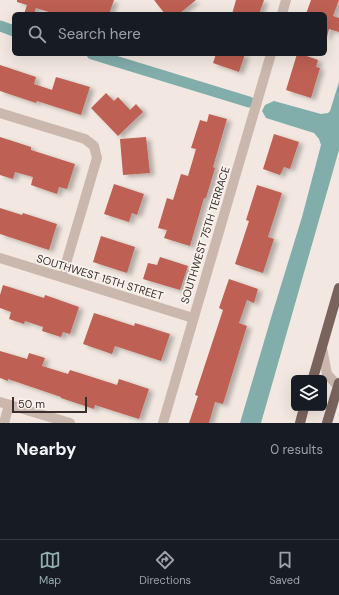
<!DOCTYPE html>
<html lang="en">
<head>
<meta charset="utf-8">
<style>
  body { margin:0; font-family:"DM Sans",sans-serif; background:#242831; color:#f1f3f6 }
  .controls { position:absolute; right:12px; bottom:12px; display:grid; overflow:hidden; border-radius:6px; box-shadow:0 4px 16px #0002 }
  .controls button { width:36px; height:36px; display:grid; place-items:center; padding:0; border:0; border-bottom:1px solid #363941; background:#171b24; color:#f1f3f6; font:20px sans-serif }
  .scale { position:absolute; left:12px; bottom:10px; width:75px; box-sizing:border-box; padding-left:4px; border:2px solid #392e2b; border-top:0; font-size:11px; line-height:14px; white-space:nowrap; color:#392e2b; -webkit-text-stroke:3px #faf2ed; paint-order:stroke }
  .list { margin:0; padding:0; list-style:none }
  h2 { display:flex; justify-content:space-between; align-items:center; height:52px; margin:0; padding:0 16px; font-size:17px }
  h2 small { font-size:13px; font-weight:400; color:#9ea1a6 }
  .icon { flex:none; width:22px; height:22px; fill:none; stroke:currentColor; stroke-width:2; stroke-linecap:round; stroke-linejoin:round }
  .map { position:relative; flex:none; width:339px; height:423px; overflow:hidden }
  .search { position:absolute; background:#171b24; box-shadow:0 4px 16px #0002; left:12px; right:12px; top:12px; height:44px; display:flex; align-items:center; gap:10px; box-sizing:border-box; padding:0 14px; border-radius:6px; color:#9ea1a6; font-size:15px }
  .sheet { height:116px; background:#171b24 }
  nav { display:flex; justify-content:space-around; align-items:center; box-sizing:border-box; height:56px; border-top:1px solid #363941; background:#171b24; font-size:11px; color:#9ea1a6 }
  nav a { display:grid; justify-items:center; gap:2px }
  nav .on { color:#94adae }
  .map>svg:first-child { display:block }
  .water { fill:#81adaa }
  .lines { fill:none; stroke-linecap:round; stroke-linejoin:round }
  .canal { stroke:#81adaa; stroke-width:11 }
  .building { fill:#be6052; filter:url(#shadow) }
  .street { stroke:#cab7ad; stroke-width:10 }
  .primary { stroke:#79645d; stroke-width:10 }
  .labels { text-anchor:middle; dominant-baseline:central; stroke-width:3.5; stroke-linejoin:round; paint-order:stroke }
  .street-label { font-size:11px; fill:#392e2b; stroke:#faf2ed }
</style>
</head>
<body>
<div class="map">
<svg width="339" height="423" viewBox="0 0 339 423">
  <defs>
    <filter id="shadow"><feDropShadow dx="4.5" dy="2.5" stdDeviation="2" flood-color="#0004"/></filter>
  </defs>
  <rect width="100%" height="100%" fill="#f2e8e1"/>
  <!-- water -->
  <path class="water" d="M 339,82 L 339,150 L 261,423 L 240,423 L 271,318 L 302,217 L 321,145 L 319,139 L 314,133 L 266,118 L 262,111 L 265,105 L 274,101 L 321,114 L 328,113 L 330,111 Z"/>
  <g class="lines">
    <!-- canal -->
    <g class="canal">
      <path d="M 0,26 L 14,31"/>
      <path d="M 92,54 L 249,102"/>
    </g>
  </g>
  <!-- building -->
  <g class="building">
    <path d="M 17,0 L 114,0 L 109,14 L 55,14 L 36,8 L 34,14 L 24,14 L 27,5 L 17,2 Z"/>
    <path d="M 154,0 L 196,0 L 179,14 L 165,14 Z"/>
    <path d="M 236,0 L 264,0 L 259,14 L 232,14 Z"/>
    <path d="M 311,0 L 339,0 L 333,16 L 339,18 L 339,32 L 329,29 L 327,37 L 325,37 L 325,14 L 306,14 Z"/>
    <path d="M 216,54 L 245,54 L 239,72 L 213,63 Z"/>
    <path d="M 297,54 L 301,54 L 318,60 L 316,67 L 320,68 L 311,98 L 286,90 Z"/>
    <path d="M 0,65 L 36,77 L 34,84 L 52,90 L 56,77 L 90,87 L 81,115 L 37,101 L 36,103 L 0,91 Z"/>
    <path d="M 106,93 L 114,101 L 118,97 L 130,110 L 136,104 L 143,112 L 118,136 L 91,108 Z"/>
    <path d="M 209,114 L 227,119 L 213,167 L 215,168 L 206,198 L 204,198 L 190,246 L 164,238 L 167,230 L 158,228 L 167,198 L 173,200 L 181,174 L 188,176 L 196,149 L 191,148 L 200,120 L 207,122 Z"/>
    <path d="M 274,134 L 299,142 L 290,169 L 284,167 L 280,175 L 263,169 Z"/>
    <path d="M 0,137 L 31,147 L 31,150 L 75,164 L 67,189 L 59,187 L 57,194 L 31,185 L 33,177 L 15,172 L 13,179 L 0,175 Z"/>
    <path d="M 146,137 L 150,173 L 123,175 L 120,139 Z"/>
    <path d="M 114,184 L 144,194 L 137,215 L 132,213 L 129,222 L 104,214 Z"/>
    <path d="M 257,185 L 282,193 L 268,237 L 274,239 L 263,273 L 235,264 L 249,221 L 246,220 Z"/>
    <path d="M 0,208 L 22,215 L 23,213 L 57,224 L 49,250 L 0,234 Z"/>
    <path d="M 101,236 L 135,247 L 127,273 L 93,262 Z"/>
    <path d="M 160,257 L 188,266 L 180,290 L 143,279 L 148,263 L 157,265 Z"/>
    <path d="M 229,279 L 258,289 L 254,303 L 247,300 L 239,323 L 247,326 L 223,404 L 215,402 L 209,423 L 189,423 L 198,396 L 195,395 L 223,310 L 219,308 Z"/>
    <path d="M 3,285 L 44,298 L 45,295 L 79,307 L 70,334 L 63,332 L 61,337 L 42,331 L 43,327 L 25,321 L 24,324 L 9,319 L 11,312 L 0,308 L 0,295 Z"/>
    <path d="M 94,313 L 134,326 L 135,323 L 170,334 L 161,361 L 115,346 L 112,354 L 83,344 Z"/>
    <path d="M 0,351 L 27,359 L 29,353 L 45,358 L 42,366 L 68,374 L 70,370 L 117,385 L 119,379 L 149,389 L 139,419 L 95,405 L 94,409 L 61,398 L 61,397 L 8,379 L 8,381 L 0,378 Z"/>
  </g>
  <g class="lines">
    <!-- street -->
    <g class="street">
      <path d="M 282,14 L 286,0"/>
      <path d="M 0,113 L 85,139 L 94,146 L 97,158 L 62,277"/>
      <path d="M 0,258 L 193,318"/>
      <path d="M 322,348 L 327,374 L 339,387"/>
      <path d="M 0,402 L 70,423"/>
      <path d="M 4,423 L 9,405"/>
      <path d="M 163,423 L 271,54"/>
    </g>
    <!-- primary -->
    <g class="primary">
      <path d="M 313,378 L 339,288"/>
      <path d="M 300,423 L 304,408"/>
      <path d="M 327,423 L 339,383"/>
    </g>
  </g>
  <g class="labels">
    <!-- street labels -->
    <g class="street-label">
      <text transform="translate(205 235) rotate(-73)">SOUTHWEST 75TH TERRACE</text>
      <text transform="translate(100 277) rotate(17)">SOUTHWEST 15TH STREET</text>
    </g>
  </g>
</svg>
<div class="controls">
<button><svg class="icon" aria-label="layers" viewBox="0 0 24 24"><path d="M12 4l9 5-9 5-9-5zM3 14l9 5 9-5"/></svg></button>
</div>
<div class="scale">50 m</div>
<div class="search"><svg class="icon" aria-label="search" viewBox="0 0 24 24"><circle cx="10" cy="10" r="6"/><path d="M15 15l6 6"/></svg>Search here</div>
</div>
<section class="sheet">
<h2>Nearby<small>0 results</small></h2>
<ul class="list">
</ul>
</section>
<nav>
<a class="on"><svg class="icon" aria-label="map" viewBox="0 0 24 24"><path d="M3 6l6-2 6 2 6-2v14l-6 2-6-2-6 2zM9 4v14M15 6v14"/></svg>Map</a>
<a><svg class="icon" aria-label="directions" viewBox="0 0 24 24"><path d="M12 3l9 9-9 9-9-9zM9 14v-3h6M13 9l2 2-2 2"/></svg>Directions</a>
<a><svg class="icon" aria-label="saved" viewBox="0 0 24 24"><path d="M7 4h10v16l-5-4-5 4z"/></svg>Saved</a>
</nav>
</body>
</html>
